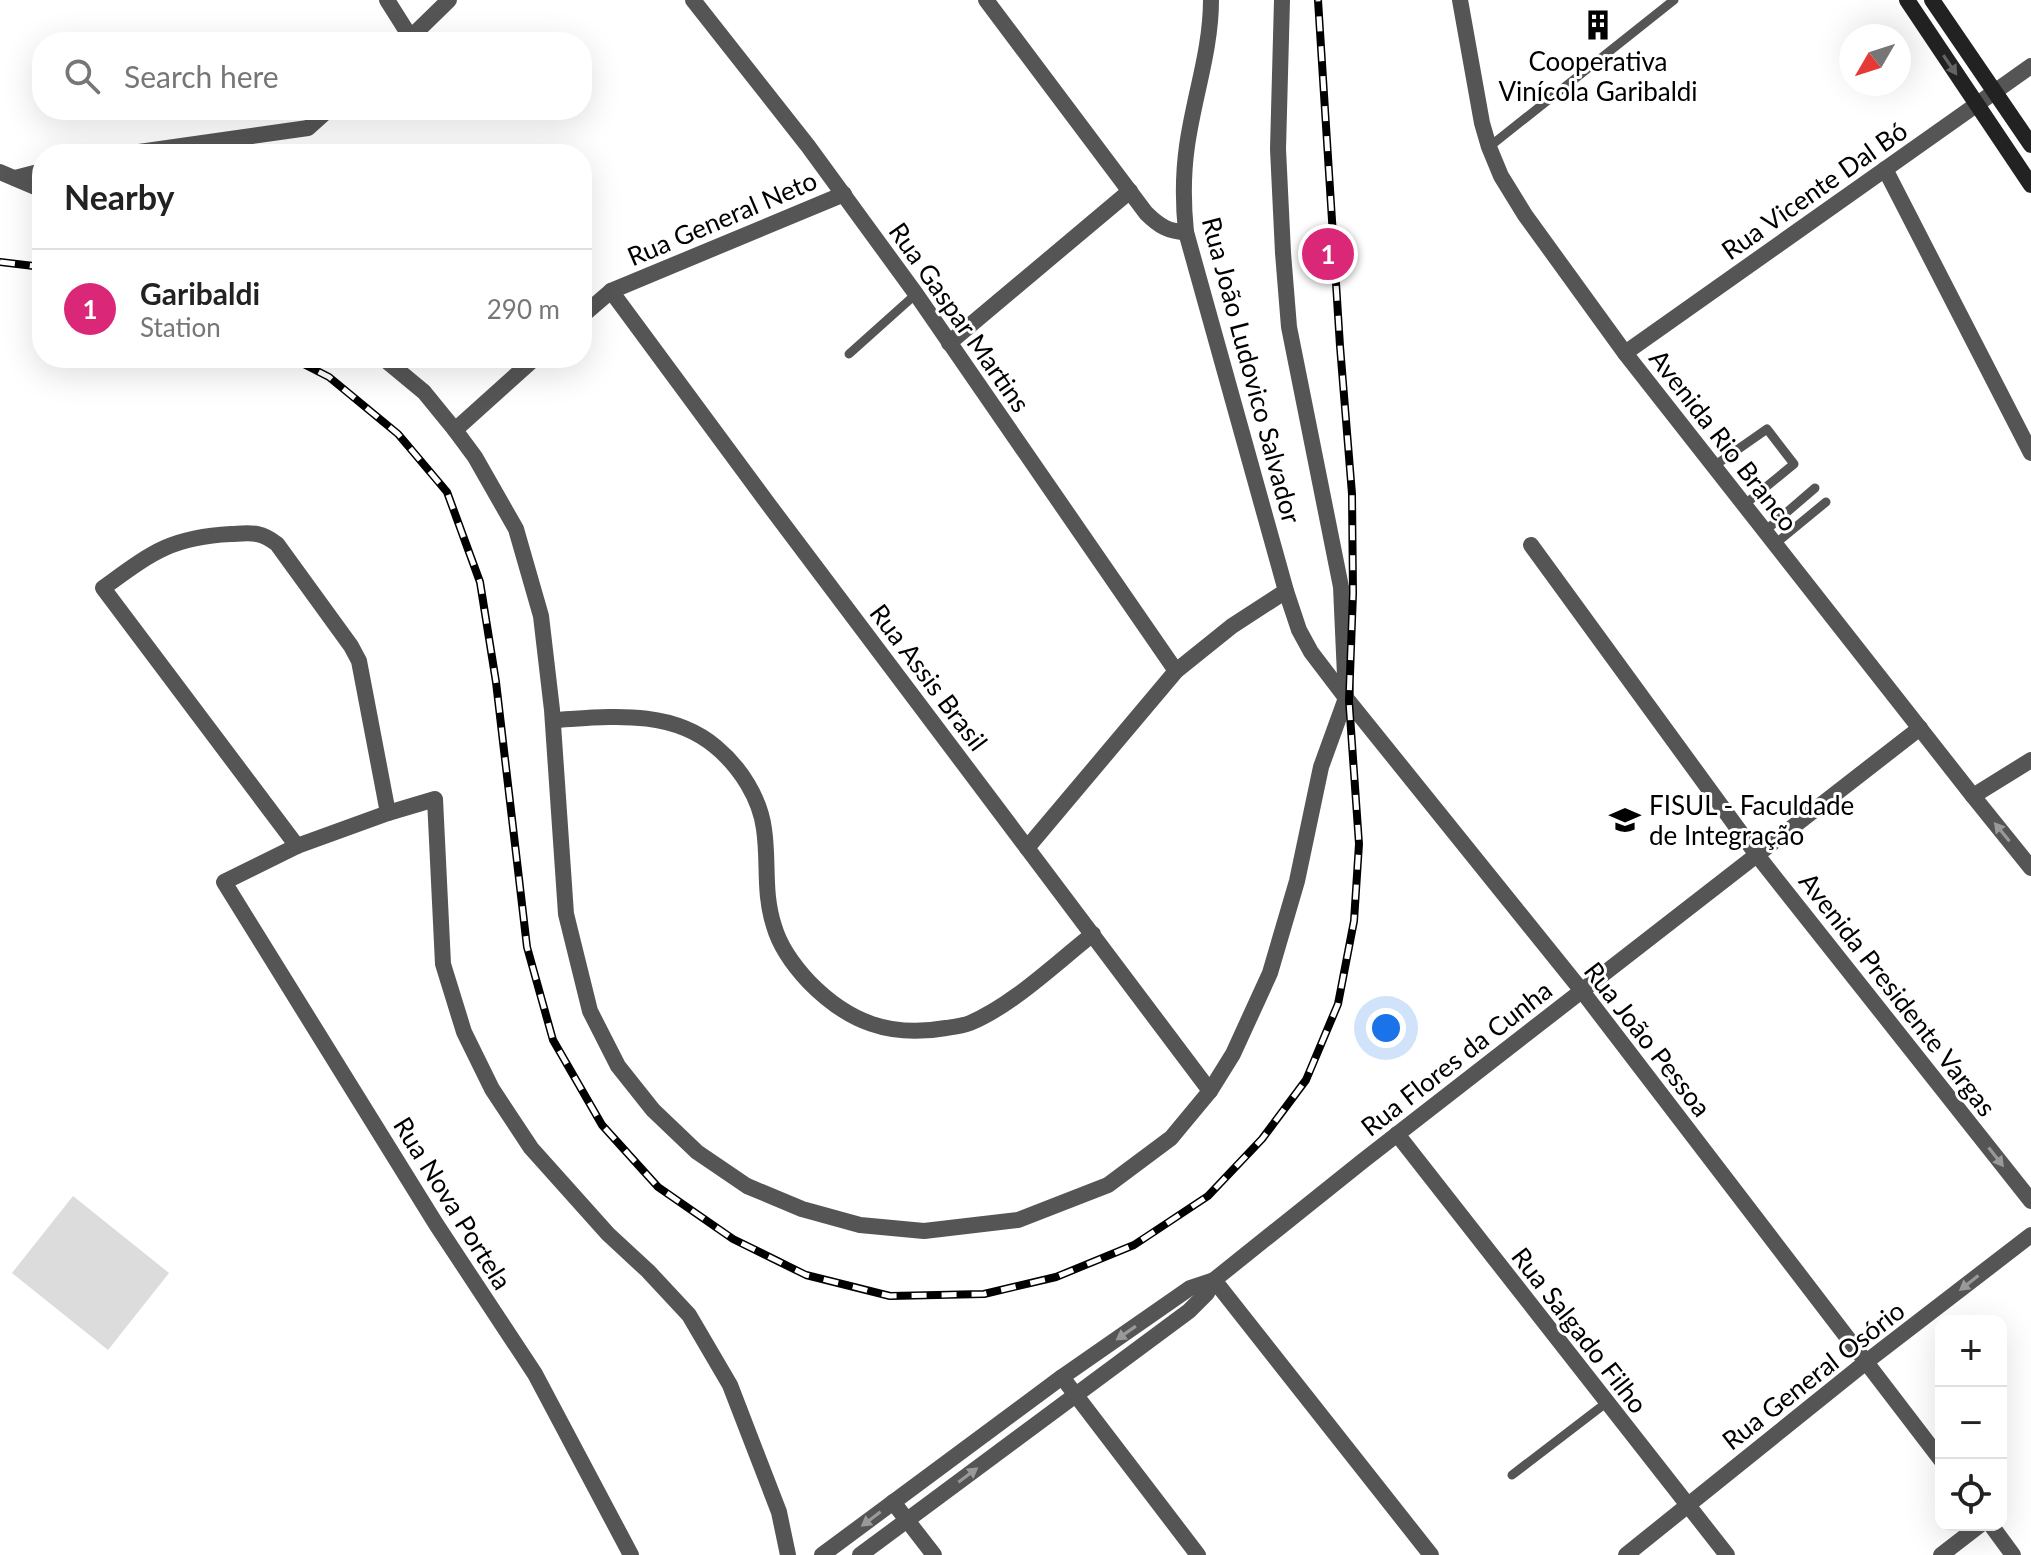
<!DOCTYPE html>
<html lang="en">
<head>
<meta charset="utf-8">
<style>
  body { margin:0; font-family:Lato,sans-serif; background:#f6f6f6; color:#222 }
  .controls { position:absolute; right:24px; bottom:24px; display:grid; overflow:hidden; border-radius:16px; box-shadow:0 8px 32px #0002 }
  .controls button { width:72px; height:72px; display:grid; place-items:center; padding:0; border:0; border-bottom:2px solid #e0e0e0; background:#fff; color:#222; font:40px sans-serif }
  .compass { position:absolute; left:1839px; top:24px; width:72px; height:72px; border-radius:50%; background:#fff; box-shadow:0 8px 32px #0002; rotate:231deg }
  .you { position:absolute; left:1386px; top:1028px; width:28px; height:28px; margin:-20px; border:6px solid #fff; border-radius:50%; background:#1a73e8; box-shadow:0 0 0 12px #1a73e833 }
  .badge { display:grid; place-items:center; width:52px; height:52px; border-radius:50%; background:#db2777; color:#fff; font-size:26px; font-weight:700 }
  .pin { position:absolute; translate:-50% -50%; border:4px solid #fff; box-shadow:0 2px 8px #0006 }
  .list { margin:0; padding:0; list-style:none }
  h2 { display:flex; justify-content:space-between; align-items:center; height:104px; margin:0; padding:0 32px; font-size:34px }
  h2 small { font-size:26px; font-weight:400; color:#767676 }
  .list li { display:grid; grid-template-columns:52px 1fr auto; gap:24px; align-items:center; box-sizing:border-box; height:120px; padding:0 32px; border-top:2px solid #e0e0e0 }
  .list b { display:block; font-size:30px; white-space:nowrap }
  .list p { margin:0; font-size:26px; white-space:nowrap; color:#767676 }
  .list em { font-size:26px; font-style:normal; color:#767676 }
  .icon { flex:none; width:44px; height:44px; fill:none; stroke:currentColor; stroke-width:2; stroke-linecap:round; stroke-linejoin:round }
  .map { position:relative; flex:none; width:2031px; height:1555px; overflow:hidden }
  .search { position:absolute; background:#fff; box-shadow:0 8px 32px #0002; left:32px; top:32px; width:560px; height:88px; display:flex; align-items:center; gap:20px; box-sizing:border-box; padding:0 28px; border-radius:32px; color:#767676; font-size:30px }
  .panel { position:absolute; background:#fff; box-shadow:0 8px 32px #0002; left:32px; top:144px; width:560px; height:224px; border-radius:32px }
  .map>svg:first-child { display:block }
  .green { fill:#dcdcdc }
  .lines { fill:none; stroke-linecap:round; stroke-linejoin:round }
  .service { stroke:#555; stroke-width:9 }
  .minor { stroke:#555; stroke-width:16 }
  .tertiary { stroke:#555; stroke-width:16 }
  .secondary { stroke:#222; stroke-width:16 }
  .rail-casing { stroke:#000; stroke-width:8 }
  .rail { stroke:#fff; stroke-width:5; stroke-dasharray:15; stroke-linecap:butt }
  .oneway { fill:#646464 }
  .oneway2 { fill:#999 }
  .labels { text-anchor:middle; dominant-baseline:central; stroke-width:6; stroke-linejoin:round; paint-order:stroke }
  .poi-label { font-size:26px; fill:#000; stroke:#fff }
  .street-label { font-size:26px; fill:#000; stroke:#fff }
</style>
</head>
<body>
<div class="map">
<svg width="2031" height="1555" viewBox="0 0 2031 1555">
  <rect width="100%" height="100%" fill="#fff"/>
  <!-- green -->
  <path class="green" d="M 73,1196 L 169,1273 L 108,1350 L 12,1273 Z"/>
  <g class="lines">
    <!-- service -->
    <g class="service">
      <path d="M 1489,147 L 1674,0"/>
      <path d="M 849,354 L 916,294"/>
      <path d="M 1714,466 L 1767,429 L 1794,464 L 1744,505"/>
      <path d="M 1765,531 L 1815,488"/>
      <path d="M 1775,544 L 1826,502"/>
      <path d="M 1512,1475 L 1606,1403"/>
    </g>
    <!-- minor -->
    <g class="minor">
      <path d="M 387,0 L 411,38"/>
      <path d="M 693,0 L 808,146 L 916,294 L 1176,671"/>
      <path d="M 986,0 L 1146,213 C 1159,226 1169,232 1186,232"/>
      <path d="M 1211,0 C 1211,50 1194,96 1187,146 C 1183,174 1183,203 1186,232 L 1286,591 L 1299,630 L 1311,652 L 1346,698 L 1582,991"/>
      <path d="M 406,42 L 449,0"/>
      <path d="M 125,154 L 308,128 L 328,110"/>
      <path d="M 1885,169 L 2031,453"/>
      <path d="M 0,172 L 42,190"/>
      <path d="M 15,178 L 42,171"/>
      <path d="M 611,291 L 769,505 L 1210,1091"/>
      <path d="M 582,316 L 611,291 L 844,194"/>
      <path d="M 949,343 L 1130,191"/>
      <path d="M 1625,353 L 1976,105"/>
      <path d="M 383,358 L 424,392 L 455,430 L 475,457 L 516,529 L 541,616 L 552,710 L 566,914 L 590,1011 L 618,1066 L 653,1110 L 697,1152 L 747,1186 L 802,1209 L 860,1225 L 924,1231 L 1018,1220 L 1108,1185 L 1171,1138 L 1210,1091 L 1233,1054 L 1270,973 L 1297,881 L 1321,767 L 1346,698 L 1341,587 L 1289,327 L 1283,253 L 1278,149 L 1282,0"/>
      <path d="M 455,430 L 535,358"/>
      <path d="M 1531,545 L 1757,855 L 2031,1201"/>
      <path d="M 553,720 C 608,717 670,708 716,747 C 740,767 760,798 764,829 C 769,863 763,892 774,926 C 780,947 794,966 809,982 C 848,1022 890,1038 946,1028 C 954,1027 963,1026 970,1023 C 1013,1005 1056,963 1093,934"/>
      <path d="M 1973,796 L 2031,868"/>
      <path d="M 297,846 L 103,588 C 150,554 170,537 231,534 C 252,533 260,531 277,544 L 351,646 L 359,661 L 388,813"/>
      <path d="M 1027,848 L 1176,671 L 1232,626 L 1286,591"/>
      <path d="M 1397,1134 L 1727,1555"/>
      <path d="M 1214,1280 L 1431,1555"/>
      <path d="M 1062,1377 L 1198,1555"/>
      <path d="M 893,1502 L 934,1555"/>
      <path d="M 631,1555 L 535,1374 L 436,1224 L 224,882 L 297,846 L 388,813 L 435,799 L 443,964 L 464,1032 L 492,1089 L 531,1148 L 608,1234 L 648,1271 L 689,1315 L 730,1385 L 779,1512 L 788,1555"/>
      <path d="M 1626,1555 L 1866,1362"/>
      <path d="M 1941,1555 L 1980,1525"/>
    </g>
    <!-- tertiary -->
    <g class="tertiary">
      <path d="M 1460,0 L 1482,123 L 1489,147 L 1501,176 L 1525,215 L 1625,353 L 1973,796 L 2031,760"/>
      <path d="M 1976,105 L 2031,66"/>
      <path d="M 1582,991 L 1941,1460"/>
      <path d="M 1866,1362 L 2031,1235"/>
      <path d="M 1991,1525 L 2013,1555"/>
      <path d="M 822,1555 L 1062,1377 L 1190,1288 L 1214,1280 L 1364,1160 L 1920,728"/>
      <path d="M 860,1555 L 1189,1311 L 1207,1293 L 1214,1280"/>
    </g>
    <!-- secondary -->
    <g class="secondary">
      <path d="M 1907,0 L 2031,185"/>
      <path d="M 1932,0 L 2031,145"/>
    </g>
    <!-- rail casing -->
    <g class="rail-casing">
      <g id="rail">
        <path d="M 0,262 L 42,267"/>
        <path d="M 292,358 L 329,377 L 398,434 L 447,492 L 480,582 L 496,682 L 527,947 L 553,1040 L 602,1125 L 658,1187 L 733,1239 L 806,1275 L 890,1296 L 984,1294 L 1056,1277 L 1134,1245 L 1208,1196 L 1262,1139 L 1306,1080 L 1338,1004 L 1354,921 L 1359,844 L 1349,701 L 1353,593 L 1352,494 L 1340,346 L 1318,0"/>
      </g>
    </g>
    <!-- rail -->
    <use href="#rail" class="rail"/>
  </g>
  <!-- one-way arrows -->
  <defs><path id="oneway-solid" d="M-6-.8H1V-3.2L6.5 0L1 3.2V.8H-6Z" transform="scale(2)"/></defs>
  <use class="oneway" href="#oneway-solid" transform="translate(1950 65) rotate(56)"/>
  <g class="oneway2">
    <use href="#oneway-solid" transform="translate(2002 832) rotate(-129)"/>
    <use href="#oneway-solid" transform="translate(1996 1157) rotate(52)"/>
    <use href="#oneway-solid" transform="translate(1969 1283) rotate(142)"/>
    <use href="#oneway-solid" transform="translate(1126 1333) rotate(145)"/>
    <use href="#oneway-solid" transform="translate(968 1475) rotate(-37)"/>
    <use href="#oneway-solid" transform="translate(871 1519) rotate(143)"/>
  </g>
  <!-- icons -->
  <defs>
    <g id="building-bare" transform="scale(2.4)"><path d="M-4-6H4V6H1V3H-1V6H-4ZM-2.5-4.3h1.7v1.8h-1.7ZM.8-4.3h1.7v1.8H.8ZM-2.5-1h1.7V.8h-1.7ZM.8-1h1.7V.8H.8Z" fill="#000" stroke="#fff" stroke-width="2.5" paint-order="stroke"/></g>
    <g id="university-bare" transform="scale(2.4)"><path d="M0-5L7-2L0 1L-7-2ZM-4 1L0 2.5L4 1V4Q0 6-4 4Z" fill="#000" stroke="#fff" stroke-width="2.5" paint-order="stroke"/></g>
  </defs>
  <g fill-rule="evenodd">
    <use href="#building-bare" x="1598" y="25"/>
    <use href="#university-bare" x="1625" y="820"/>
  </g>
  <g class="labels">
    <!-- poi labels -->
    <g class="poi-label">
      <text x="1598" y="61">Cooperativa<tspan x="1598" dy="30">Vinícola Garibaldi</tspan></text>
      <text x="1649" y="805" text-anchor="start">FISUL - Faculdade<tspan x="1649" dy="30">de Integração</tspan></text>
    </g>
    <!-- street labels -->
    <g class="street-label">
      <text transform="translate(1814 190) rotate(-35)">Rua Vicente Dal Bó</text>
      <text transform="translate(722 218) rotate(-23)">Rua General Neto</text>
      <text transform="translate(960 317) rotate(55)">Rua Gaspar Martins</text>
      <text transform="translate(1252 370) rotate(75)">Rua João Ludovico Salvador</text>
      <text transform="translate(1724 440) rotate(52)">Avenida Rio Branco</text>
      <text transform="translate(929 677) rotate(53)">Rua Assis Brasil</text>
      <text transform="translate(1898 994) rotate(52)">Avenida Presidente Vargas</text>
      <text transform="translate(1648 1039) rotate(52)">Rua João Pessoa</text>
      <text transform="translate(1456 1058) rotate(-38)">Rua Flores da Cunha</text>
      <text transform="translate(453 1203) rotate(58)">Rua Nova Portela</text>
      <text transform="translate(1580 1330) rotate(52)">Rua Salgado Filho</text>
      <text transform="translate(1813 1375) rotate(-38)">Rua General Osório</text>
    </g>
  </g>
</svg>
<div class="controls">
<button>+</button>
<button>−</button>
<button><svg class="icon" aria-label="locate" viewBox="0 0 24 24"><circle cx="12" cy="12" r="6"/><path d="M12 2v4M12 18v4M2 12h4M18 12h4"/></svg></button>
</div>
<svg class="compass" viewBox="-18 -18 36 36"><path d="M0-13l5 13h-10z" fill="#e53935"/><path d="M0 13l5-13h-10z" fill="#767676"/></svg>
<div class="you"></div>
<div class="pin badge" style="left:1328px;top:254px">1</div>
<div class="search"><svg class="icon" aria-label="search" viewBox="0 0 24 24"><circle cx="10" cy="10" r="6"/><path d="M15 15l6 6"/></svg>Search here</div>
<section class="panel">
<h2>Nearby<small></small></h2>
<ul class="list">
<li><span class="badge">1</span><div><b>Garibaldi</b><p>Station</p></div><em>290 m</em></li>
</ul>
</section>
</div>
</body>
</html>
